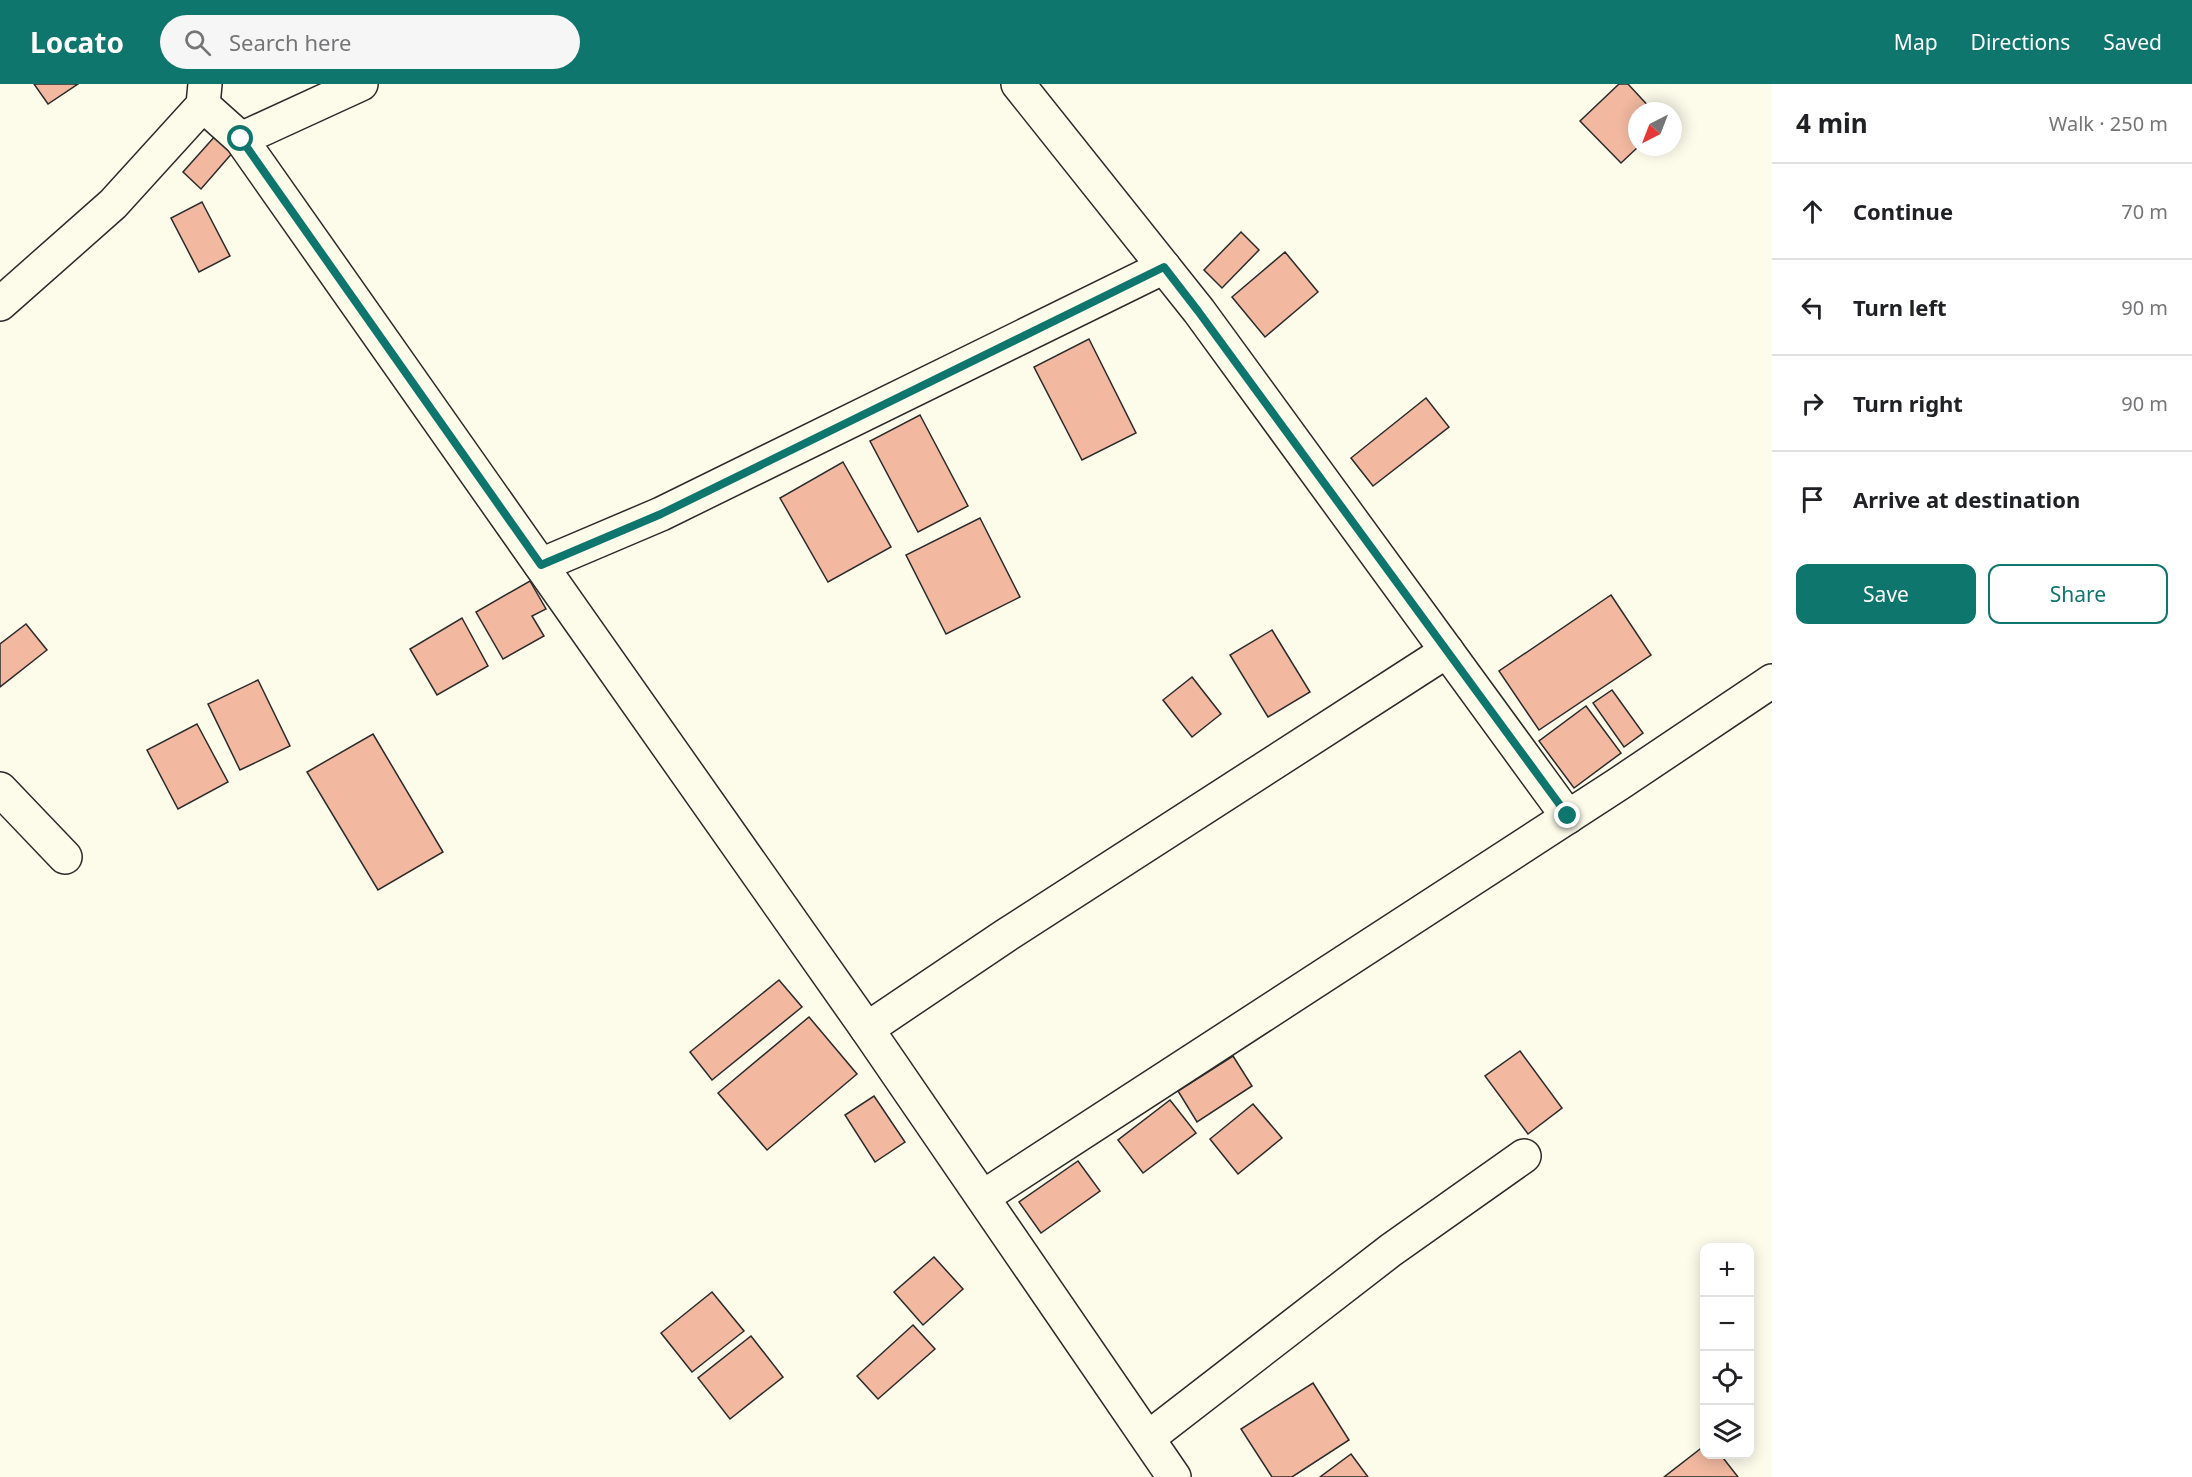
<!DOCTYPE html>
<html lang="en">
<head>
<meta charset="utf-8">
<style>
  body { margin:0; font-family:"Noto Sans",sans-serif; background:#f6f6f6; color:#202124 }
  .controls { position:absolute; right:18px; bottom:18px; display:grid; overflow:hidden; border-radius:12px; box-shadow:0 3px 15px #0003 }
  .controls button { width:54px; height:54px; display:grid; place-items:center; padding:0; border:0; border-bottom:2px solid #e0e0e0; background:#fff; color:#202124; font:30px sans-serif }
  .compass { position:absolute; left:1628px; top:18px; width:54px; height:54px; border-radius:50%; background:#fff; box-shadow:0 3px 15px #0003; rotate:222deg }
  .stop { position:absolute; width:18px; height:18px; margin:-14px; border:4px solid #0f766e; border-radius:50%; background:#fff }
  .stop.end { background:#0f766e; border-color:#fff; box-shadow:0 2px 6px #0008 }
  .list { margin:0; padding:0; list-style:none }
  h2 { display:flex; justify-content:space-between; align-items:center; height:78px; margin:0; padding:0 24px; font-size:26px }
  h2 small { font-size:20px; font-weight:400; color:#757577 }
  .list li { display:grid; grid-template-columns:39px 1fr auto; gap:18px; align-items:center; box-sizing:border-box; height:96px; padding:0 24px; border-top:2px solid #e0e0e0 }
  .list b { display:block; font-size:22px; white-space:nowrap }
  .list em { font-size:20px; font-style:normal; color:#757577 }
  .actions { display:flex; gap:12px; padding:18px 24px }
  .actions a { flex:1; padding:14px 0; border:2px solid #0f766e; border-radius:12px; text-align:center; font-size:21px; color:#0f766e }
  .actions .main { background:#0f766e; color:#fff }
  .icon { flex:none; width:33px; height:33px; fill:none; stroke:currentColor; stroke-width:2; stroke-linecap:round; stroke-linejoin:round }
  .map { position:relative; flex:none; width:1772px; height:1393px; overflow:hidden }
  header { display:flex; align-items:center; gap:36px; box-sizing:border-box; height:84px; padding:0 30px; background:#0f766e; color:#fff }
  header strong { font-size:28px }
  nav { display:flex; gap:33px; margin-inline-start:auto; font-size:21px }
  .search { width:420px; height:54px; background:#f6f6f6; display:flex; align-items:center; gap:15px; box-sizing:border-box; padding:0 21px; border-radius:33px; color:#757577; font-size:22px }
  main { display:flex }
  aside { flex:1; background:#fff }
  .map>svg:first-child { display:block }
  .building { fill:#f2b8a0; stroke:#2b2b2b; stroke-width:1.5 }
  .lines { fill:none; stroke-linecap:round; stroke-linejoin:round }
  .minor-casing { stroke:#2b2b2b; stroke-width:36 }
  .minor { stroke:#fdfbea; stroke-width:33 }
  .route { stroke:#0f766e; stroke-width:8 }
</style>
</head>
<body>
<header>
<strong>Locato</strong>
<div class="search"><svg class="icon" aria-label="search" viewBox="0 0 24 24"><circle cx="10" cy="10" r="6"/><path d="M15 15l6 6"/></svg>Search here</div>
<nav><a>Map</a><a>Directions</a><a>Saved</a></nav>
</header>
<main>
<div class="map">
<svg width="1772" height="1393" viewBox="0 0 1772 1393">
  <rect width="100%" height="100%" fill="#fdfbea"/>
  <!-- building -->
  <g class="building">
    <path d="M 34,0 L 78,0 L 48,20 Z"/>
    <path d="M 1619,0 L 1628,0 L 1653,27 L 1637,27 L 1638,63 L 1621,79 L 1580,37 Z"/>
    <path d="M 216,51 L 234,67 L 201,105 L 183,88 Z"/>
    <path d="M 202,118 L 230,172 L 199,188 L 171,134 Z"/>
    <path d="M 1241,148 L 1259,166 L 1222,204 L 1204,186 Z"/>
    <path d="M 1285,168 L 1318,208 L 1265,253 L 1232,213 Z"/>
    <path d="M 1089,255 L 1136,349 L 1082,376 L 1034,283 Z"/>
    <path d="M 1426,314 L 1449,343 L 1373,402 L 1351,374 Z"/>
    <path d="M 920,331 L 968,422 L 918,448 L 870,357 Z"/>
    <path d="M 843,378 L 891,463 L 828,498 L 780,414 Z"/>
    <path d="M 980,434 L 1020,513 L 946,550 L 906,471 Z"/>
    <path d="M 530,497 L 546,525 L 532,532 L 544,552 L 503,575 L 476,528 Z"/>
    <path d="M 1611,511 L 1651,571 L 1539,646 L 1499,587 Z"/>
    <path d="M 462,534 L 488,582 L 437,611 L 410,565 Z"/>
    <path d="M 26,540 L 47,566 L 0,603 L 0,560 Z"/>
    <path d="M 1272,546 L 1310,608 L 1268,633 L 1230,571 Z"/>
    <path d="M 1192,593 L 1221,630 L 1192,653 L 1163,616 Z"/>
    <path d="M 258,596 L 290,662 L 240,686 L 208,620 Z"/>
    <path d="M 1612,606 L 1643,649 L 1624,663 L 1593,619 Z"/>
    <path d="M 1586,622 L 1621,669 L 1574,704 L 1539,657 Z"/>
    <path d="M 197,640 L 228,698 L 178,725 L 147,666 Z"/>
    <path d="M 373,650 L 443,768 L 378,806 L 307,688 Z"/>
    <path d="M 779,896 L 802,923 L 712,996 L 690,968 Z"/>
    <path d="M 809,933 L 857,990 L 767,1066 L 718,1009 Z"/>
    <path d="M 1520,967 L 1562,1024 L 1528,1050 L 1485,992 Z"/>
    <path d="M 1233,972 L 1252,1002 L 1197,1038 L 1178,1007 Z"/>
    <path d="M 874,1012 L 905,1058 L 875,1078 L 845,1031 Z"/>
    <path d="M 1170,1016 L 1196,1049 L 1143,1089 L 1118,1056 Z"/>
    <path d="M 1253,1020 L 1282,1054 L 1238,1090 L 1210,1055 Z"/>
    <path d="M 1078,1077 L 1100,1107 L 1041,1149 L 1019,1118 Z"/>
    <path d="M 934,1173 L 963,1205 L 923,1241 L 894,1208 Z"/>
    <path d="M 712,1208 L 744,1247 L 692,1288 L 661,1249 Z"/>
    <path d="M 913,1241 L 935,1265 L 878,1315 L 857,1292 Z"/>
    <path d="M 751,1252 L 783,1293 L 730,1335 L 698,1294 Z"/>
    <path d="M 1313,1299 L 1349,1356 L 1292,1393 L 1272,1393 L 1241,1345 Z"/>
    <path d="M 1704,1362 L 1704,1370 L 1720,1370 L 1738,1393 L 1664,1393 Z"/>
    <path d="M 1351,1370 L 1368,1393 L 1320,1393 Z"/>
  </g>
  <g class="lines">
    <!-- minor casing -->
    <g class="minor-casing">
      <g id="minor">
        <path d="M 1018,0 L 1199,227 L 1568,733"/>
        <path d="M 203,21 L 241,55 L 867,945 L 1174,1393"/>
        <path d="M 241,55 L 361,0"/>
        <path d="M 0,220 L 113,120 L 203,21 L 205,0"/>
        <path d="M 541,481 L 661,430 L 1164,183"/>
        <path d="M 0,705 L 65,773"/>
        <path d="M 867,945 L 1005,852 L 1447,567"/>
        <path d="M 983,1113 L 1620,699 L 1772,597"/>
        <path d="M 1148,1354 L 1391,1166 L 1524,1072"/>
      </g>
    </g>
    <!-- minor -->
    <use href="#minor" class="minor"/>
  </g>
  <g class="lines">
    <!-- route -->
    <path class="route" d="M 241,55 L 541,481 L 661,430 L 1164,183 L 1198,227 L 1568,732"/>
  </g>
</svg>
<div class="controls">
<button>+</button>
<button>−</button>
<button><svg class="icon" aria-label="locate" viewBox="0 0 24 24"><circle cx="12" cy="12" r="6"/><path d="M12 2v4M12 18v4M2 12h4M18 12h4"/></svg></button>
<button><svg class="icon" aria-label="layers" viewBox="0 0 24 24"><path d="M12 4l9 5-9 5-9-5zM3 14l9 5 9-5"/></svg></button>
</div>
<svg class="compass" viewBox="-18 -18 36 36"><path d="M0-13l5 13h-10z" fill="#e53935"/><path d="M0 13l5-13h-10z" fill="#757577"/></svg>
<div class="stop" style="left:241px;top:55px"></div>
<div class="stop end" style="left:1568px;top:732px"></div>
</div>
<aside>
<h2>4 min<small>Walk · 250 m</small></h2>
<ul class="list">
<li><svg class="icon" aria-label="ahead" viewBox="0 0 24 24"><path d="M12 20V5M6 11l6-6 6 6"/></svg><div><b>Continue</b></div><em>70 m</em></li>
<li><svg class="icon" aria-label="left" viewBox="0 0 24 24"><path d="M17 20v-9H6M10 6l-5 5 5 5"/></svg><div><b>Turn left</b></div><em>90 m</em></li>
<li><svg class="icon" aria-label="right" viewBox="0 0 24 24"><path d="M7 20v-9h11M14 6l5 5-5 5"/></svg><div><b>Turn right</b></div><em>90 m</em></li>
<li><svg class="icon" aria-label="arrive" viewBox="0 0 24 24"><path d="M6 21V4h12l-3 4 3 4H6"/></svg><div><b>Arrive at destination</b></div></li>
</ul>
<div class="actions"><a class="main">Save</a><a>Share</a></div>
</aside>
</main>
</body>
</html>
